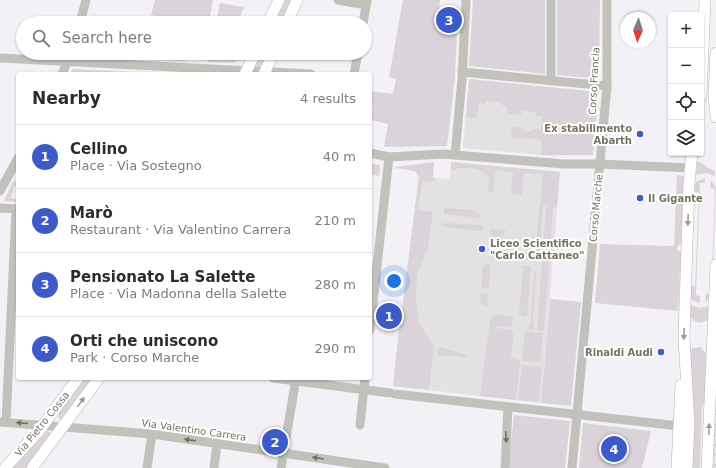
<!DOCTYPE html>
<html lang="en">
<head>
<meta charset="utf-8">
<style>
  body { margin:0; font-family:"DejaVu Sans",sans-serif; background:#f7f7f7; color:#2b2b33 }
  .controls { position:absolute; right:12px; top:12px; display:grid; overflow:hidden; border-radius:4px; box-shadow:0 1px 3px #0004 }
  .controls button { width:36px; height:36px; display:grid; place-items:center; padding:0; border:0; border-bottom:1px solid #e1e1e2; background:#fff; color:#2b2b33; font:20px sans-serif }
  .compass { position:absolute; left:620px; top:12px; width:36px; height:36px; border-radius:50%; background:#fff; box-shadow:0 1px 3px #0004; rotate:183deg }
  .you { position:absolute; left:394px; top:281px; width:14px; height:14px; margin:-10px; border:3px solid #fff; border-radius:50%; background:#1a73e8; box-shadow:0 0 0 6px #1a73e833 }
  .badge { display:grid; place-items:center; width:26px; height:26px; border-radius:50%; background:#3b5acb; color:#fff; font-size:13px; font-weight:700 }
  .pin { position:absolute; translate:-50% -50%; border:2px solid #fff; box-shadow:0 1px 4px #0006 }
  .list { margin:0; padding:0; list-style:none }
  h2 { display:flex; justify-content:space-between; align-items:center; height:52px; margin:0; padding:0 16px; font-size:17px }
  h2 small { font-size:13px; font-weight:400; color:#7c7c81 }
  .list li { display:grid; grid-template-columns:26px 1fr auto; gap:12px; align-items:center; box-sizing:border-box; height:64px; padding:0 16px; border-top:1px solid #e1e1e2 }
  .list b { display:block; font-size:15px; white-space:nowrap }
  .list p { margin:0; font-size:13px; white-space:nowrap; color:#7c7c81 }
  .list em { font-size:13px; font-style:normal; color:#7c7c81 }
  .icon { flex:none; width:22px; height:22px; fill:none; stroke:currentColor; stroke-width:2; stroke-linecap:round; stroke-linejoin:round }
  .map { position:relative; flex:none; width:716px; height:468px; overflow:hidden }
  .search { position:absolute; background:#fff; box-shadow:0 1px 3px #0004; left:16px; top:16px; width:356px; height:44px; display:flex; align-items:center; gap:10px; box-sizing:border-box; padding:0 14px; border-radius:22px; color:#7c7c81; font-size:15px }
  .panel { position:absolute; background:#fff; box-shadow:0 1px 3px #0004; left:16px; top:72px; width:356px; height:308px; border-radius:4px }
  .map>svg:first-child { display:block }
  .built { fill:#e3e2e2 }
  .industrial { fill:url(#industrial-furrows) }
  .green { fill:#dbd3da }
  .lines { fill:none; stroke-linecap:round; stroke-linejoin:round }
  .major-casing { stroke:#b5b5ae; stroke-width:12 }
  .minor { stroke:#c2c2bc; stroke-width:9 }
  .major { stroke:#fff; stroke-width:11 }
  .oneway { fill:#9d9d8f }
  .oneway2 { fill:#73735f }
  .poi-dot { fill:#3b5acb; stroke:#fff; stroke-width:1.5 }
  .labels { text-anchor:middle; dominant-baseline:central; stroke-width:4; stroke-linejoin:round; paint-order:stroke }
  .street-label { font-size:10px; fill:#73735f; stroke:#fff }
  .poi-label { font-size:10px; font-weight:bold; fill:#73735f; stroke:#fff; text-anchor:end }
</style>
</head>
<body>
<div class="map">
<svg width="716" height="468" viewBox="0 0 716 468">
  <defs>
    <pattern id="industrial-furrows" width="10" height="10" patternUnits="userSpaceOnUse"><rect width="10" height="10" fill="#e3e2e2"/><path d="M-1 1l2-2M0 10L10 0M9 11l2-2" fill="none" stroke="#bcbcba"/></pattern>
  </defs>
  <rect width="100%" height="100%" fill="#f3f1f5"/>
  <!-- built -->
  <g class="built">
    <path d="M 469,79 L 558,106 L 554,156 L 463,148 Z"/>
    <path d="M 451,162 L 560,172 L 541,403 L 393,386 L 401,310 L 402,310 L 419,177 L 450,179 Z"/>
  </g>
  <!-- industrial -->
  <path class="industrial" d="M 716,392 L 716,468 L 713,468 Z"/>
  <!-- green -->
  <g class="green">
    <path d="M 155,0 L 213,0 L 209,23 L 167,23 L 168,19 L 151,15 Z"/>
    <path d="M 284,0 L 292,0 L 281,23 L 273,23 Z"/>
    <path d="M 403,0 L 440,0 L 439,8 L 442,8 L 441,31 L 457,32 L 455,78 L 447,146 L 384,147 L 388,124 L 370,120 L 373,105 L 370,104 L 370,91 L 393,94 L 396,79 L 389,77 Z"/>
    <path d="M 473,0 L 545,0 L 545,74 L 469,66 Z"/>
    <path d="M 557,0 L 600,0 L 599,79 L 557,75 Z"/>
    <path d="M 220,3 L 244,7 L 237,23 L 216,23 Z"/>
    <path d="M 161,53 L 185,53 L 185,61 L 161,60 Z"/>
    <path d="M 210,53 L 214,53 L 213,55 L 227,60 L 237,56 L 239,53 L 244,53 L 240,61 L 236,61 L 234,63 L 208,62 Z"/>
    <path d="M 260,53 L 268,53 L 262,67 L 257,67 L 256,64 Z"/>
    <path d="M 73,69 L 166,74 L 70,74 Z"/>
    <path d="M 469,79 L 599,92 L 593,155 L 541,155 L 542,141 L 536,139 L 511,138 L 512,127 L 523,128 L 523,131 L 532,132 L 533,129 L 541,130 L 542,116 L 536,116 L 536,112 L 522,111 L 521,115 L 507,114 L 507,106 L 501,105 L 501,102 L 486,101 L 485,104 L 479,103 L 477,119 L 466,117 Z"/>
    <path d="M 434,162 L 433,178 L 435,178 L 435,182 L 422,181 L 418,210 L 433,212 L 428,247 L 417,275 L 416,297 L 419,323 L 434,346 L 429,390 L 393,386 L 401,310 L 402,310 L 419,177 L 415,171 L 395,168 L 395,167 Z"/>
    <path d="M 451,162 L 560,172 L 557,207 L 553,207 L 544,331 L 537,330 L 546,206 L 543,206 L 539,260 L 495,257 L 489,251 L 491,229 L 505,230 L 506,232 L 498,239 L 495,247 L 497,251 L 531,252 L 528,242 L 536,243 L 543,174 L 524,173 L 522,195 L 511,194 L 513,172 L 495,170 L 493,193 L 488,192 L 489,177 C 479,167 464,165 451,171 Z"/>
    <path d="M 697,162 C 704,162 708,170 715,171 L 715,176 L 706,173 L 696,175 Z"/>
    <path d="M 370,163 L 380,165 L 379,176 L 370,174 Z"/>
    <path d="M 677,175 L 684,176 L 681,245 L 678,245 L 677,251 L 681,251 L 678,311 L 595,303 L 600,244 L 674,246 Z"/>
    <path d="M 705,178 L 705,183 L 700,183 L 696,295 L 700,296 L 700,303 L 692,300 L 690,294 L 690,285 L 695,287 L 699,193 L 694,191 L 696,182 Z"/>
    <path d="M 711,180 L 716,187 L 712,295 L 705,302 L 706,294 L 711,294 L 715,189 L 710,188 Z"/>
    <path d="M 13,181 L 18,183 L 18,186 L 15,186 L 11,198 L 18,200 L 18,202 L 4,201 Z"/>
    <path d="M 444,208 L 473,210 L 479,213 L 481,218 L 444,214 Z"/>
    <path d="M 444,223 L 481,225 L 483,227 L 483,231 L 445,227 L 442,226 Z"/>
    <path d="M 486,264 L 490,264 L 489,289 L 481,288 L 483,267 Z"/>
    <path d="M 523,265 L 531,266 L 527,316 L 519,315 Z"/>
    <path d="M 534,272 L 536,272 L 533,320 L 534,330 L 528,329 L 531,320 Z"/>
    <path d="M 481,293 L 488,294 L 487,308 L 480,302 Z"/>
    <path d="M 550,299 L 581,302 L 571,406 L 541,403 Z"/>
    <path d="M 689,304 L 699,308 L 709,306 L 708,320 L 700,323 C 689,321 690,314 689,304 Z"/>
    <path d="M 498,315 L 513,316 L 512,327 L 497,326 L 497,328 L 514,331 L 511,358 L 519,360 L 520,364 L 516,400 L 480,396 L 490,320 L 493,316 Z"/>
    <path d="M 525,331 L 543,333 L 540,362 L 522,361 Z"/>
    <path d="M 439,347 L 464,354 L 467,356 L 467,358 L 438,355 Z"/>
    <path d="M 701,347 L 706,354 L 705,380 L 707,407 L 702,404 L 700,468 L 691,468 L 689,352 L 693,348 Z"/>
    <path d="M 522,365 L 542,367 L 538,402 L 518,400 Z"/>
    <path d="M 85,378 L 94,378 L 63,420 L 58,418 L 59,413 Z"/>
    <path d="M 514,415 L 570,421 L 565,468 L 508,468 Z"/>
    <path d="M 583,423 L 651,431 L 642,468 L 579,468 Z"/>
    <path d="M 44,432 L 48,431 L 51,434 L 27,468 L 13,468 Z"/>
  </g>
  <g class="lines">
    <!-- major casing -->
    <g class="major-casing">
      <g id="major">
        <path d="M 268,23 L 279,0"/>
        <path d="M 287,23 L 297,0"/>
        <path d="M 716,53 L 714,96 L 716,117"/>
        <path d="M 245,74 L 255,53"/>
        <path d="M 264,74 L 273,53"/>
        <path d="M 701,96 L 705,0"/>
        <path d="M 5,468 L 38,432 L 78,378"/>
        <path d="M 32,468 L 99,378"/>
        <path d="M 677,468 L 681,385"/>
        <path d="M 687,468 L 689,425 L 684,337 L 689,183 L 692,153"/>
        <path d="M 707,468 L 716,265"/>
      </g>
    </g>
    <!-- minor -->
    <g class="minor">
      <path d="M 338,0 L 366,5"/>
      <path d="M 80,23 L 86,0"/>
      <path d="M 363,23 L 367,1"/>
      <path d="M 0,58 L 311,74"/>
      <path d="M 462,72 L 607,86"/>
      <path d="M 62,74 L 71,53"/>
      <path d="M 354,74 L 358,53"/>
      <path d="M 551,81 L 551,0"/>
      <path d="M 370,153 L 389,157 L 443,154 L 564,164 L 599,164 L 691,168"/>
      <path d="M 455,155 L 462,79 L 466,0"/>
      <path d="M 0,191 L 18,158"/>
      <path d="M 0,208 L 18,209"/>
      <path d="M 370,330 L 389,157"/>
      <path d="M 273,378 L 390,393"/>
      <path d="M 395,394 L 679,426"/>
      <path d="M 0,422 L 152,434 L 385,468"/>
      <path d="M 6,422 L 16,209"/>
      <path d="M 360,425 L 365,378"/>
      <path d="M 147,468 L 152,434"/>
      <path d="M 214,468 L 217,444"/>
      <path d="M 281,468 L 296,378"/>
      <path d="M 505,468 L 508,407"/>
      <path d="M 572,468 L 607,86 L 607,0"/>
    </g>
    <!-- major -->
    <use href="#major" class="major"/>
  </g>
  <!-- one-way arrows -->
  <defs><path id="oneway-solid" d="M-6-.8H1V-3.2L6.5 0L1 3.2V.8H-6Z"/></defs>
  <g class="oneway">
    <use href="#oneway-solid" transform="translate(688 220) rotate(92)"/>
    <use href="#oneway-solid" transform="translate(684 334) rotate(92)"/>
    <use href="#oneway-solid" transform="translate(81 402) rotate(-54)"/>
    <use href="#oneway-solid" transform="translate(709 429) rotate(-88)"/>
  </g>
  <g class="oneway2">
    <use href="#oneway-solid" transform="translate(22 423) rotate(-176)"/>
    <use href="#oneway-solid" transform="translate(506 437) rotate(87)"/>
    <use href="#oneway-solid" transform="translate(190 440) rotate(-172)"/>
    <use href="#oneway-solid" transform="translate(318 458) rotate(-171)"/>
  </g>
  <!-- markers -->
  <g class="poi-dot">
    <circle cx="640" cy="134" r="4"/>
    <circle cx="640" cy="198" r="4"/>
    <circle cx="482" cy="249" r="4"/>
    <circle cx="661" cy="352" r="4"/>
  </g>
  <g class="labels">
    <!-- street labels -->
    <g class="street-label">
      <text transform="translate(594 81) rotate(-87)">Corso Francia</text>
      <text transform="translate(596 208) rotate(-85)">Corso Marche</text>
      <text transform="translate(42 424) rotate(-51)">Via Pietro Cossa</text>
      <text transform="translate(194 430) rotate(8)">Via Valentino Carrera</text>
    </g>
    <!-- poi labels -->
    <g class="poi-label">
      <text x="632" y="128">Ex stabilimento<tspan x="632" dy="12">Abarth</tspan></text>
      <text x="648" y="198" text-anchor="start">Il Gigante</text>
      <text x="490" y="243" text-anchor="start">Liceo Scientifico<tspan x="490" dy="12">"Carlo Cattaneo"</tspan></text>
      <text x="653" y="352">Rinaldi Audi</text>
    </g>
  </g>
</svg>
<div class="controls">
<button>+</button>
<button>−</button>
<button><svg class="icon" aria-label="locate" viewBox="0 0 24 24"><circle cx="12" cy="12" r="6"/><path d="M12 2v4M12 18v4M2 12h4M18 12h4"/></svg></button>
<button><svg class="icon" aria-label="layers" viewBox="0 0 24 24"><path d="M12 4l9 5-9 5-9-5zM3 14l9 5 9-5"/></svg></button>
</div>
<svg class="compass" viewBox="-18 -18 36 36"><path d="M0-13l5 13h-10z" fill="#e53935"/><path d="M0 13l5-13h-10z" fill="#7c7c81"/></svg>
<div class="you"></div>
<div class="pin badge" style="left:389px;top:316px">1</div>
<div class="pin badge" style="left:275px;top:442px">2</div>
<div class="pin badge" style="left:449px;top:20px">3</div>
<div class="pin badge" style="left:614px;top:449px">4</div>
<div class="search"><svg class="icon" aria-label="search" viewBox="0 0 24 24"><circle cx="10" cy="10" r="6"/><path d="M15 15l6 6"/></svg>Search here</div>
<section class="panel">
<h2>Nearby<small>4 results</small></h2>
<ul class="list">
<li><span class="badge">1</span><div><b>Cellino</b><p>Place · Via Sostegno</p></div><em>40 m</em></li>
<li><span class="badge">2</span><div><b>Marò</b><p>Restaurant · Via Valentino Carrera</p></div><em>210 m</em></li>
<li><span class="badge">3</span><div><b>Pensionato La Salette</b><p>Place · Via Madonna della Salette</p></div><em>280 m</em></li>
<li><span class="badge">4</span><div><b>Orti che uniscono</b><p>Park · Corso Marche</p></div><em>290 m</em></li>
</ul>
</section>
</div>
</body>
</html>
